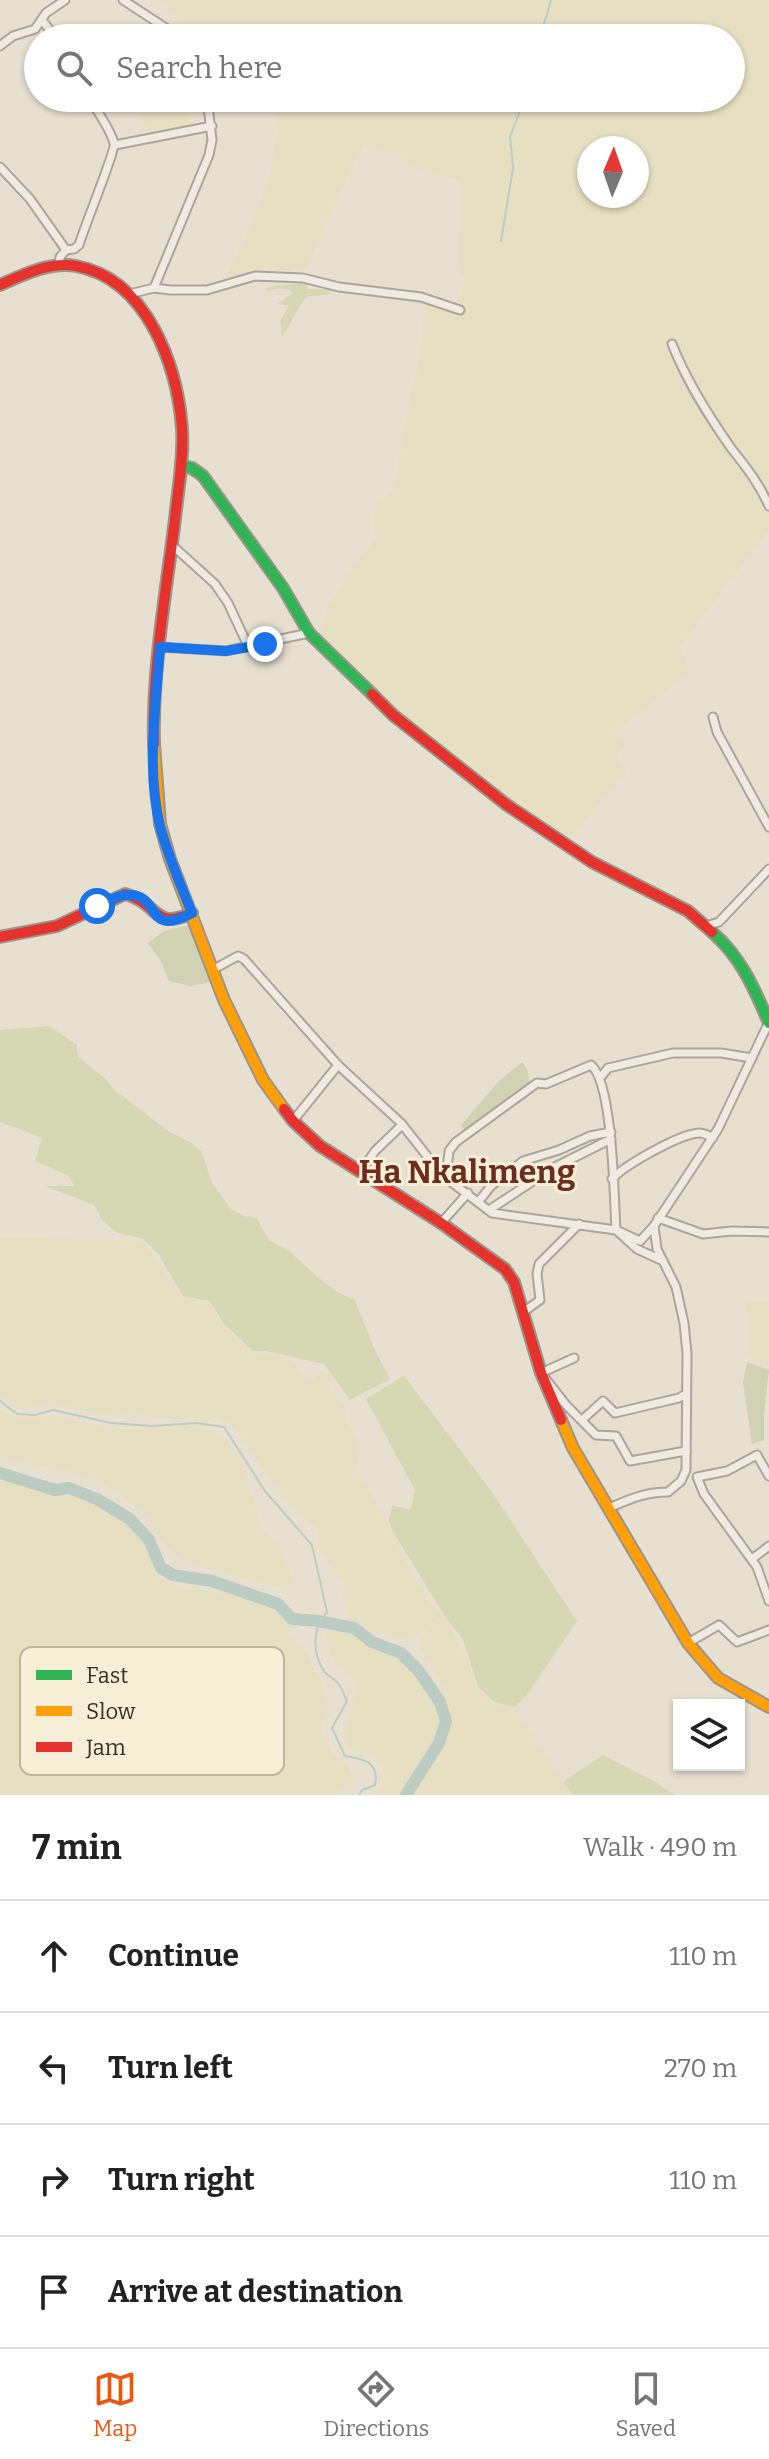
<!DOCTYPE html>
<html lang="en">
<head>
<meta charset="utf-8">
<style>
  body { margin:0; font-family:Bitter,serif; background:#f2f2f2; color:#222 }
  .controls { position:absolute; right:24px; bottom:24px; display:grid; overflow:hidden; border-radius:0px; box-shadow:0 2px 6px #0004 }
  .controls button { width:72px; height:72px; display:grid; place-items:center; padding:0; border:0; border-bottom:2px solid #e0e0e0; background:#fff; color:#222; font:40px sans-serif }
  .compass { position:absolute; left:577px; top:136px; width:72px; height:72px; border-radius:50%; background:#fff; box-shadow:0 2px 6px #0004; rotate:2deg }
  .stop { position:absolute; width:24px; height:24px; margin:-18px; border:6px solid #1a73e8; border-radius:50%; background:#fff }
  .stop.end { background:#1a73e8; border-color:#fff; box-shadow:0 2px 8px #0008 }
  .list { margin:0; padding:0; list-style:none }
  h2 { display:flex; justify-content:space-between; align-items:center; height:104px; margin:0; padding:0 32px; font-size:34px }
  h2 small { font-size:26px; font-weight:400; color:#767676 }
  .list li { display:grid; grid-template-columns:52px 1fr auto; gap:24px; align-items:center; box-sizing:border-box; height:112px; padding:0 32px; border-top:2px solid #e0e0e0 }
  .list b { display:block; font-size:30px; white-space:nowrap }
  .list em { font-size:26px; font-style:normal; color:#767676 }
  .icon { flex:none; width:44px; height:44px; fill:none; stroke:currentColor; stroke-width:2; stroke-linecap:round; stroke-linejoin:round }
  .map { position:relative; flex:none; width:769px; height:1795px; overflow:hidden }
  .search { position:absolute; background:#fff; box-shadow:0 2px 6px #0004; left:24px; right:24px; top:24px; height:88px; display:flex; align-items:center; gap:20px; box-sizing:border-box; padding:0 28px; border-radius:44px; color:#767676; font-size:30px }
  .sheet { height:552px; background:#fff }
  nav { display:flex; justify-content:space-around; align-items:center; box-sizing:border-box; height:112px; border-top:2px solid #e0e0e0; background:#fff; font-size:22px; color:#767676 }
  nav a { display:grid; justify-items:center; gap:4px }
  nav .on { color:#ea580c }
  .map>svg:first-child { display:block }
  .farmland { fill:#e6dfc2; fill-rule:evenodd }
  .green { fill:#d6d7b3 }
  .cemetery { fill:#d1d1b3 }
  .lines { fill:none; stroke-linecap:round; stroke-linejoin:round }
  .stream { stroke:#bcccc2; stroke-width:2 }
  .river { stroke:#bcccc2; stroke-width:12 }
  .street-casing { stroke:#ada599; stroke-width:11 }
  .fast-casing { stroke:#9c958a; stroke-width:14 }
  .slow-casing { stroke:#9c958a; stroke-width:14 }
  .jam-casing { stroke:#9c958a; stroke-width:14 }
  .street { stroke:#efebe3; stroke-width:7 }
  .fast { stroke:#30b455; stroke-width:10 }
  .slow { stroke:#ff9f0a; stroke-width:10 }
  .jam { stroke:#e5322d; stroke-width:10 }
  .route { stroke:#1a73e8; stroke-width:10 }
  .labels { text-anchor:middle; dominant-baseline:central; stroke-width:6; stroke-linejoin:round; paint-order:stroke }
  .quarter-label { font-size:32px; font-weight:bold; fill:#6b2e1e; stroke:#f7eed8 }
  .key { fill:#f7eed8; stroke:#bfb4a1; stroke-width:2 }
  .key-label { font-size:22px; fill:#3d2e20 }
</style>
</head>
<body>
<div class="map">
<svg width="769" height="1795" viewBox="0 0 769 1795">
  <rect width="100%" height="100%" fill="#e7e0d1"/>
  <!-- farmland -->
  <g class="farmland">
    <path d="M 161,0 L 769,0 L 769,529 L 680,647 L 690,672 L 614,733 L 625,744 L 616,755 L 626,774 L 598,804 L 568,842 L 524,812 L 384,702 L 324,635 L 323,624 L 326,611 L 353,566 L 376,539 L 373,517 L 377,503 L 393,491 L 412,390 L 419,366 L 425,304 L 456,313 L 465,277 L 458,273 L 461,180 L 430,173 L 412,166 L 397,155 L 363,145 L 305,270 L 261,270 L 232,278 L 227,275 L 245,238 L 269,180 L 278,133 L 273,98 L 731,98 L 731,38 L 186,38 L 170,10 ZM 589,148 L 637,148 L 637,196 L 589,196 Z"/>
    <path d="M 129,98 L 172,98 L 191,117 L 192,127 L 186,127 L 172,133 L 150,133 Z"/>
    <path d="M 0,1237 L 140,1241 L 148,1248 L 181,1297 L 209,1303 L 223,1326 L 253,1353 L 289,1358 L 305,1379 L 313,1379 L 322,1371 L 329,1374 L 332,1379 L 329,1384 L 331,1390 L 344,1406 L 347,1421 L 359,1443 L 356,1469 L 388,1523 L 400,1552 L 432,1606 L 440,1614 L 440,1618 L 421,1633 L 404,1639 L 367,1631 L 351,1618 L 342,1600 L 344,1584 L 317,1545 L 318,1527 L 304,1519 L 290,1506 L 231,1424 L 217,1417 L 206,1420 L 159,1419 L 131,1412 L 119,1416 L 93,1414 L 53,1403 L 21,1410 L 9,1403 L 0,1392 Z"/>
    <path d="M 747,1302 L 769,1302 L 769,1367 L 748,1357 Z"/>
    <path d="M 0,1410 L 24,1420 L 54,1415 L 113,1429 L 207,1428 L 226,1439 L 241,1460 L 262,1529 L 278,1543 L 295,1583 L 283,1588 L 183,1562 L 161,1540 L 144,1512 L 107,1486 L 67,1470 L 0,1459 Z"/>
    <path d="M 14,1480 L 57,1494 L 69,1488 L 128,1524 L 157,1560 L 156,1576 L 185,1590 L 196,1589 L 240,1597 L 272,1609 L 289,1626 L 289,1633 L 303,1648 L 320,1678 L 329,1708 L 320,1729 L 332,1753 L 347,1765 L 357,1783 L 342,1785 L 338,1795 L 0,1795 L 0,1483 Z"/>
    <path d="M 441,1619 L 448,1624 L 466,1656 L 477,1688 L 493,1704 L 516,1710 L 572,1795 L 369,1795 L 375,1794 L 382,1787 L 385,1778 L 383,1765 L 369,1754 L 350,1750 L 345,1740 L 347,1716 L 352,1709 L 357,1684 L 334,1663 L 329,1644 L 324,1635 L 332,1631 L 344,1631 L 396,1655 L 412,1669 L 436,1702 L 448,1692 L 419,1647 L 426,1631 Z"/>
  </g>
  <!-- green -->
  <g class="green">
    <path d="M 308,281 L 307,289 L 331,289 L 330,294 C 322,297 311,294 305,298 C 303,300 286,331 282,337 L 280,321 L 289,306 L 278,304 L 294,292 C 286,288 275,287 268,291 L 265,288 Z"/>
    <path d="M 49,1026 L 77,1045 L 78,1057 L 106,1079 L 112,1088 L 168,1131 L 190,1142 L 202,1152 L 212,1183 L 231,1209 L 244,1216 L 256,1218 C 261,1224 264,1233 269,1239 C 275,1246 284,1246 290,1252 C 311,1270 329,1291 355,1300 L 374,1348 L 390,1379 L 350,1400 L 324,1364 L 266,1351 L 253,1351 L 224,1324 L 210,1301 L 183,1296 L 159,1255 L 143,1239 L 116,1232 L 102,1220 L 94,1205 L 45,1186 L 74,1186 L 69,1176 L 35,1161 L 42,1138 L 0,1122 L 0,1030 Z"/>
    <path d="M 404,1376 L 492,1492 L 577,1621 L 527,1695 L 515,1707 L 494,1702 L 478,1687 L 463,1639 L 448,1621 L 393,1532 L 389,1520 L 392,1506 L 411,1509 L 415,1490 L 366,1399 Z"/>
    <path d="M 603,1755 L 652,1780 L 675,1795 L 573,1795 L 563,1782 Z"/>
  </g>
  <!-- cemetery -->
  <g class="cemetery">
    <path d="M 189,925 L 210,982 L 191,986 L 169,981 L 159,958 L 148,943 L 164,931 Z"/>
    <path d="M 522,1062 L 527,1069 L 530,1085 L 466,1132 L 461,1125 L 499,1081 Z"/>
    <path d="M 747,1362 L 769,1370 L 764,1413 L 764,1440 L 752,1444 L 743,1382 Z"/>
  </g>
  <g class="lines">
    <!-- stream -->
    <g class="stream">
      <path d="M 540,38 L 551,0"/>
      <path d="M 501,241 L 513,168 L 510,137 L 525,98"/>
      <path d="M 0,1401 L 17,1414 L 35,1415 L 53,1410 L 111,1423 L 152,1426 L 197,1423 L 224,1427 L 265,1491 L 312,1545 L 327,1612 C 312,1627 312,1653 324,1671 C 327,1676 334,1678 338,1683 C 342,1688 344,1695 347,1701 L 332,1728 L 345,1756 C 365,1759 379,1762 375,1785 L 362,1790 L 359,1795"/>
    </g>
    <!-- river -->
    <path class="river" d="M 0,1473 L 55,1490 L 69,1488 L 97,1499 L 130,1519 L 149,1540 L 161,1568 L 173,1575 L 212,1581 L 278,1604 L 292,1619 L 318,1621 L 354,1628 L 372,1642 L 401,1653 L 418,1670 L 440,1702 L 446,1721 L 439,1743 L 406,1795"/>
    <!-- street casing -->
    <g class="street-casing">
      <g id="street">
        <path d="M 123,0 L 181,38"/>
        <path d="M 42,20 L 56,38"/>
        <path d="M 0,46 L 13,36 L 35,29 L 46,13 L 65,0"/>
        <path d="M 115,145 L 212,126"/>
        <path d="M 0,167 L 30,199 L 66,250 L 60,257 L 59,266"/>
        <path d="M 66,250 L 74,249 L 79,245 C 83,230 116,150 114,143 C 110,128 97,112 90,98"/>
        <path d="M 154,288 L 209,155 L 212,140 L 207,98"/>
        <path d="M 129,294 L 154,288 L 170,290 L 207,290 L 255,276 L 303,278 L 339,287 L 421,297 L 460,310"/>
        <path d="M 672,344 C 687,382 708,415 731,448 C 746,467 759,483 769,506"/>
        <path d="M 173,546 L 215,584 L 228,603 L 248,646 L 309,633"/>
        <path d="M 160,647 L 226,651 L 248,646"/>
        <path d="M 713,717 L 717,732 L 769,827"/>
        <path d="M 706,926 L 719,922 L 769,869"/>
        <path d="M 214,969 L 238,956 L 244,959 L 338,1065"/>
        <path d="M 600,1078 L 608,1068 L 673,1053 L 721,1053 L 752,1058"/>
        <path d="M 293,1121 L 338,1065 L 401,1123 L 442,1175 L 492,1213 L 616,1230 L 637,1249 L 661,1260"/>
        <path d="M 360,1173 L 375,1151 L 402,1125"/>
        <path d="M 612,1179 C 625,1165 681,1133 700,1133 C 704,1133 708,1136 713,1137"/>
        <path d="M 459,1183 L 447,1169 L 449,1151 L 456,1142 L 537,1083 L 546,1084 L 591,1065 C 613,1083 614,1198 616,1230 L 640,1241 L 654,1226"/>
        <path d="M 479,1201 L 491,1186 L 523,1161 L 559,1150 L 590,1136 L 611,1132"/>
        <path d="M 489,1210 L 553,1168 L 611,1139"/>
        <path d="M 658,1218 L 703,1234 L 732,1231 L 769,1232"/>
        <path d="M 441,1223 L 468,1193"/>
        <path d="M 522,1313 L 540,1300 L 537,1274 L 539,1264 L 579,1224"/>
        <path d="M 574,1358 L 541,1373 L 566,1405 L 596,1435 L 616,1436 L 630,1461 L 686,1451"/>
        <path d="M 582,1420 L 603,1401 L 615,1413 L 679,1398 L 686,1394"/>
        <path d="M 769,1476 L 757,1455 L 727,1471 L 697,1477 L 704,1494 L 757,1567 L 769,1601"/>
        <path d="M 609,1508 C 630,1499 645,1492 668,1492 L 681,1481 L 686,1470 L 687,1353 L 684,1323 L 676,1287 L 657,1249 L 654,1226 L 718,1129 L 769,1022"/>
        <path d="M 752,1559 L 769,1546"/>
        <path d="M 688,1643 L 719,1625 L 737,1642 L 769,1630"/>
      </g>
    </g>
    <!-- fast casing -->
    <g class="fast-casing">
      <g id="fast">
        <path d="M 181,466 L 192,468 L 203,476 L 283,588 L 309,633 L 372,694"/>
        <path d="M 712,932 C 741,957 754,988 769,1023"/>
      </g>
    </g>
    <!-- slow casing -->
    <g class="slow-casing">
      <g id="slow">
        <path d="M 154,744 L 160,824 L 170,859 L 224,1000 L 263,1080 L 284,1109"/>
        <path d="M 561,1420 L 573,1448 L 688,1643 L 718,1678 L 769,1707"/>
      </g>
    </g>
    <!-- jam casing -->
    <g class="jam-casing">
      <g id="jam">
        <path d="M 0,285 C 22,275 51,261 76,266 C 147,279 177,365 182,428 C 184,458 178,489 175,519 C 166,593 152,669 154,744"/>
        <path d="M 372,694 L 393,715 L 507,805 L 592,862 L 688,911 L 712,932"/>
        <path d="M 0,937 L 57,926 L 125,894 C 160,903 152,931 192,913"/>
        <path d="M 284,1109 L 293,1121 L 320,1146 L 441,1223 L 505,1269 L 514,1282 L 541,1373 L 561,1420"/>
      </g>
    </g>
    <!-- street -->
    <use href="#street" class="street"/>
    <!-- fast -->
    <use href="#fast" class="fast"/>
    <!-- slow -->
    <use href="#slow" class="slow"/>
    <!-- jam -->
    <use href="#jam" class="jam"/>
  </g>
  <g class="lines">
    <!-- route -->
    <path class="route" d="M 97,906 C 106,902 117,895 127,895 C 163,893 143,939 192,913 C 180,884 168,856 160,826 C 146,768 156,706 160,647 L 226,651 L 265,644"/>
  </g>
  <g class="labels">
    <!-- quarter labels -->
    <g class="quarter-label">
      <text x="467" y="1172">Ha Nkalimeng</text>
    </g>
  </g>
  <!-- legend -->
  <rect x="20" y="1647" width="264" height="128" rx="12" class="key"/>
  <rect x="36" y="1670" width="36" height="10" fill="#30b455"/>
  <rect x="36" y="1706" width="36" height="10" fill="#ff9f0a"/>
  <rect x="36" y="1742" width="36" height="10" fill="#e5322d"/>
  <g class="key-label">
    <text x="86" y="1683">Fast</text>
    <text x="86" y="1719">Slow</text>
    <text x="86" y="1755">Jam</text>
  </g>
</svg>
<div class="controls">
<button><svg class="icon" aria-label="layers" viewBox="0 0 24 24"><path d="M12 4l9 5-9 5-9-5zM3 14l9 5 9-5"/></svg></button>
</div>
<svg class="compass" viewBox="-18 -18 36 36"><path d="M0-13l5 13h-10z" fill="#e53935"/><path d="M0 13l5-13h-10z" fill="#767676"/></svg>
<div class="stop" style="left:97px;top:906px"></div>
<div class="stop end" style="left:265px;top:644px"></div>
<div class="search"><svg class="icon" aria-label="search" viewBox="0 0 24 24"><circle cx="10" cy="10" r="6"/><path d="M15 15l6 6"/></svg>Search here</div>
</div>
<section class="sheet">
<h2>7 min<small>Walk · 490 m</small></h2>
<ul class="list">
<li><svg class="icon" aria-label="ahead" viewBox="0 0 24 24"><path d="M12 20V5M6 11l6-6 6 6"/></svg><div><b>Continue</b></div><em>110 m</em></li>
<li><svg class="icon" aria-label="left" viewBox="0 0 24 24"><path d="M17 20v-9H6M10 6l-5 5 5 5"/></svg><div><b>Turn left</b></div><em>270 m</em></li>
<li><svg class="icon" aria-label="right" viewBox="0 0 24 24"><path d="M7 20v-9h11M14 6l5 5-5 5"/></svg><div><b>Turn right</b></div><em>110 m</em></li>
<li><svg class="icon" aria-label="arrive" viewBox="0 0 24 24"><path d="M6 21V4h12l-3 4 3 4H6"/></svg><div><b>Arrive at destination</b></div></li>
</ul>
</section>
<nav>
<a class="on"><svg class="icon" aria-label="map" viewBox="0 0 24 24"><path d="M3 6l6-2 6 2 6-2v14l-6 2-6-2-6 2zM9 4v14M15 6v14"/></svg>Map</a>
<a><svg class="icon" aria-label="directions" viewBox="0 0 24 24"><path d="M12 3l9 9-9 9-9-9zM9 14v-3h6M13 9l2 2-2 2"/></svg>Directions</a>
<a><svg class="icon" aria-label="saved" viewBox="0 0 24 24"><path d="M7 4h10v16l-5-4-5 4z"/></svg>Saved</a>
</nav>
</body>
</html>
